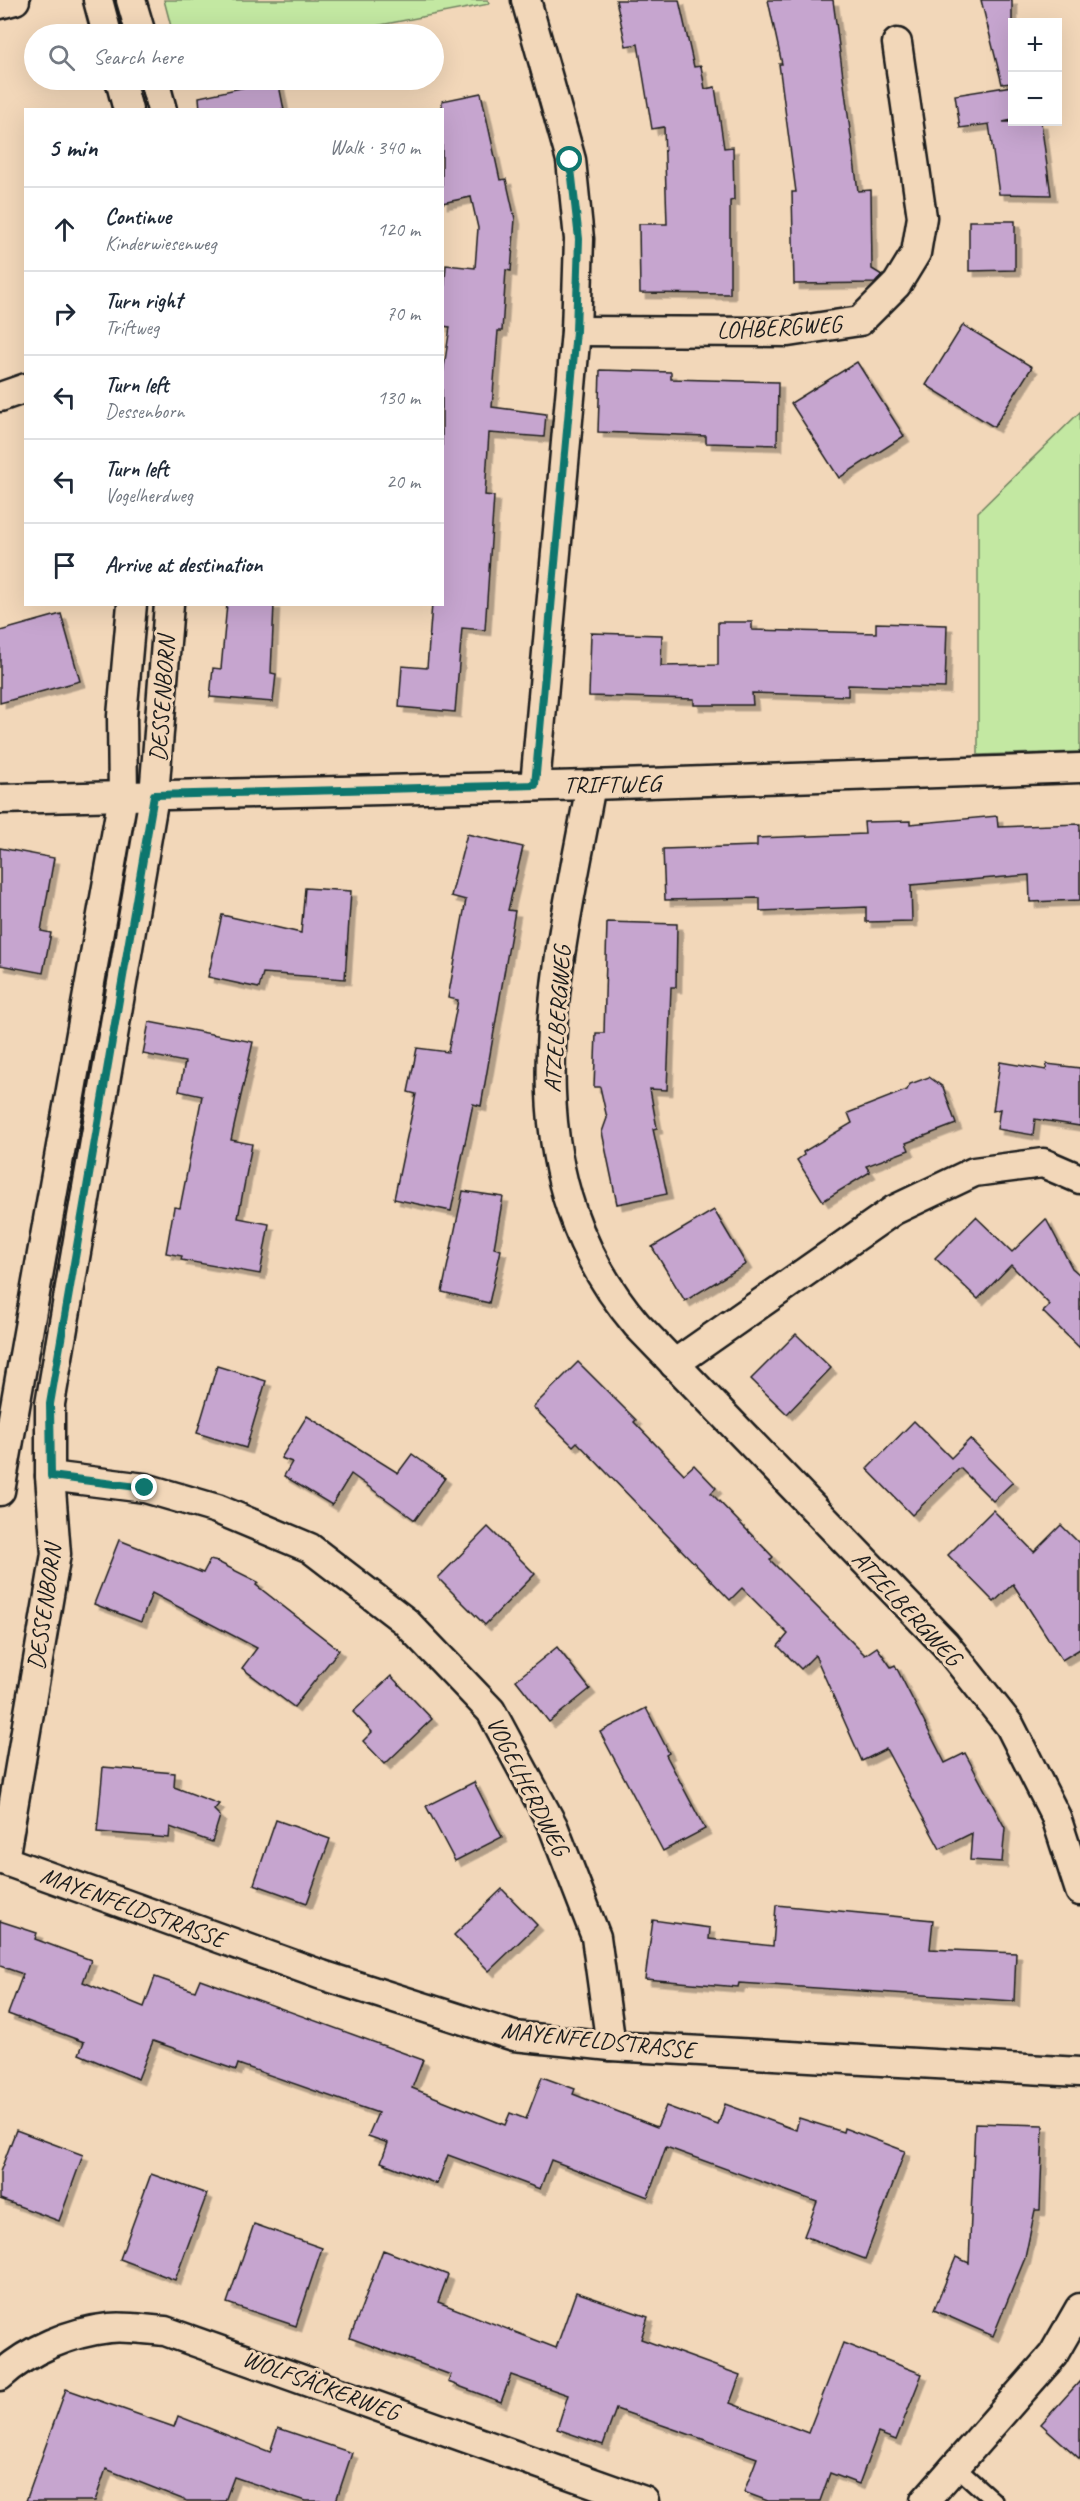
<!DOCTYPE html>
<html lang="en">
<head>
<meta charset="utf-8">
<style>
  body { margin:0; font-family:Caveat,sans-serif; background:#f6f6f7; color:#1f2937 }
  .controls { position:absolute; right:18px; top:18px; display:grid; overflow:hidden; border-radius:0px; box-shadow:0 6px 24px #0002 }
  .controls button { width:54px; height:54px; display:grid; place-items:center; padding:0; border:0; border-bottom:2px solid #e0e1e3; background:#fff; color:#1f2937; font:30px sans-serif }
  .stop { position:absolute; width:18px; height:18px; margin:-14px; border:4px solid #0f766e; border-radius:50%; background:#fff }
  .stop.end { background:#0f766e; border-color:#fff; box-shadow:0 2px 6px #0008 }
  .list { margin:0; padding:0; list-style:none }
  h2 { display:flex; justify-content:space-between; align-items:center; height:78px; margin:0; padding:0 24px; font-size:26px }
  h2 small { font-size:20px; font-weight:400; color:#747a83 }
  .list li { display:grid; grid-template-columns:39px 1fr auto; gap:18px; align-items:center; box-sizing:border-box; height:84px; padding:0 24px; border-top:2px solid #e0e1e3 }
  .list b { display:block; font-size:22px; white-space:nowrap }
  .list p { margin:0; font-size:20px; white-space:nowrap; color:#747a83 }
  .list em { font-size:20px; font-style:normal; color:#747a83 }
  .icon { flex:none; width:33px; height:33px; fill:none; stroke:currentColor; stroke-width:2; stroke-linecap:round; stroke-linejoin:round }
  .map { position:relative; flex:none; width:1080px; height:2501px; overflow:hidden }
  .search { position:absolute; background:#fff; box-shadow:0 6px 24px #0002; left:24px; top:24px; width:420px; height:66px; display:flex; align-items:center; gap:15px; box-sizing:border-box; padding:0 21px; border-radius:33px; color:#747a83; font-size:22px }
  .panel { position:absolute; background:#fff; box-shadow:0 6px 24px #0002; left:24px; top:108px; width:420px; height:498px; border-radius:0px }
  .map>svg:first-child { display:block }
  .green { fill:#c3e8a2; stroke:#70825f; stroke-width:1.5 }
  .building { fill:#c6a5cf; stroke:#1c1c1c; stroke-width:1.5; filter:url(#shadow) }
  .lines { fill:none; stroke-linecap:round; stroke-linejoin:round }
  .lane-casing { stroke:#1c1c1c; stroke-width:20 }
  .street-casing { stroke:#1c1c1c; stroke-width:33 }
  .lane { stroke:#f2d7b9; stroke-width:15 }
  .street { stroke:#f2d7b9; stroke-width:28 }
  .route { stroke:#0f766e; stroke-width:8 }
  .labels { text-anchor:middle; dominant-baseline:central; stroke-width:6; stroke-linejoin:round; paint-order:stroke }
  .street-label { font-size:24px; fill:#1c1c1c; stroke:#f2d7b9 }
</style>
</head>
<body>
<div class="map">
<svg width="1080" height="2501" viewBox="0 0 1080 2501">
  <defs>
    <filter id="shadow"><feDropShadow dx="5.5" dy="5.5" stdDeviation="0" flood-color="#0004"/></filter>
  </defs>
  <rect width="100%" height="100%" fill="#f2d7b9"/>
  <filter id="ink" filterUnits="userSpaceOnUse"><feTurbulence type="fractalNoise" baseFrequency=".0167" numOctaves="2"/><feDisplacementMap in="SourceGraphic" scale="12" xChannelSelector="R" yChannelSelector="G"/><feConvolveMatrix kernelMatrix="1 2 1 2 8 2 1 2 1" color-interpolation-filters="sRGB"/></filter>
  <g filter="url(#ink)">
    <!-- green -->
    <g class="green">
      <path d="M 164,0 L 488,0 L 489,4 L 334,34 L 173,34 Z"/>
      <path d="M 1080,412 L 1080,752 L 978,755 L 978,512 Z"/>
    </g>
    <!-- building -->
    <g class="building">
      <path d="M 616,0 L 679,0 L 694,67 L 701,66 L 705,89 L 715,87 L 724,148 L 733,147 L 734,200 L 730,201 L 730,294 L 640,293 L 639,224 L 667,224 L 664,127 L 652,129 L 638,44 L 626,46 Z"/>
      <path d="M 768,0 L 833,0 L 858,191 L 871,190 L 872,269 L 882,275 L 875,283 L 794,284 L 792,192 L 796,192 L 779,64 L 782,64 Z"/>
      <path d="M 981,0 L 1012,0 L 1012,83 L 1002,84 Z"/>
      <path d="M 278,80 L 284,110 L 200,110 L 199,97 Z"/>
      <path d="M 1012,86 L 1012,120 L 1003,122 L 1041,122 L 1051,195 L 999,194 L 989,124 L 960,128 L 955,95 Z"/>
      <path d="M 481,93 L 500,180 L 506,179 L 515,219 L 511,271 L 506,270 L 502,331 L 498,331 L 492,407 L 546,414 L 544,437 L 489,433 L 485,495 L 494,496 L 485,630 L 462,628 L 455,712 L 399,707 L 402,666 L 427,668 L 432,604 L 442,604 L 442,381 L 450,327 L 442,326 L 446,265 L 475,268 L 478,228 L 471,197 L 442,203 L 442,101 Z"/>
      <path d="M 969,221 L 1015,221 L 1015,270 L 969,271 Z"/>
      <path d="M 963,325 L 1032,367 L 994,427 L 926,385 Z"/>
      <path d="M 857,362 L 904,436 L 839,478 L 791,403 Z"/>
      <path d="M 600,370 L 671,372 L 671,379 L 778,382 L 777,445 L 706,443 L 706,436 L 598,432 Z"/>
      <path d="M 227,604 L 274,604 L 271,673 L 276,674 L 273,702 L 210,697 L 213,668 L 221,669 Z"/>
      <path d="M 61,614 L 80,681 L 0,703 L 0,631 Z"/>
      <path d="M 718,622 L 752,622 L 752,630 L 876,633 L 876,623 L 947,625 L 945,688 L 848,685 L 848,696 L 752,693 L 753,705 L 694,705 L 694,699 L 589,696 L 591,633 L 662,635 L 661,666 L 718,665 Z"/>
      <path d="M 997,816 L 998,827 L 1080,824 L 1080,900 L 1030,902 L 1029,875 L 911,885 L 912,921 L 866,922 L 866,907 L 760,911 L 760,898 L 665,900 L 663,849 L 757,846 L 757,838 L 865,834 L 864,822 L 910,821 L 910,824 Z"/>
      <path d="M 467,834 L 523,847 L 508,910 L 515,911 L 481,1106 L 473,1104 L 451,1211 L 394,1199 L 416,1094 L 408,1092 L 417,1048 L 448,1052 L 458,1000 L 448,998 L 466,900 L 451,896 Z"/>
      <path d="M 0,848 L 54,858 L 41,931 L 51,933 L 43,973 L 0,965 Z"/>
      <path d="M 305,888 L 351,891 L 345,979 L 263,973 L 259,988 L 208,977 L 222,915 L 301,933 Z"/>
      <path d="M 607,922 L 677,924 L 676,987 L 671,987 L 667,1090 L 650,1089 L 657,1128 L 653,1129 L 667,1194 L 617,1204 L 602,1132 L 607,1118 L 600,1087 L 594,1087 L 596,1033 L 604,1033 Z"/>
      <path d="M 149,1022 L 253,1042 L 231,1140 L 252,1144 L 238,1218 L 269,1224 L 260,1274 L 181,1260 L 182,1256 L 166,1253 L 174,1207 L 180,1208 L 202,1096 L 179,1091 L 185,1062 L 143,1054 Z"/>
      <path d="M 1000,1062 L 1046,1070 L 1047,1064 L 1080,1068 L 1080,1126 L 1035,1119 L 1033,1135 L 997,1129 L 1000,1109 L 993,1111 Z"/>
      <path d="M 929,1077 L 943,1087 L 956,1124 L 906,1143 L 909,1150 L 866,1166 L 870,1172 L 823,1201 L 797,1160 L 804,1155 L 803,1152 L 852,1123 L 848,1113 L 907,1090 L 910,1084 Z"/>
      <path d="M 463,1191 L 503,1197 L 494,1248 L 501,1250 L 489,1303 L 442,1292 Z"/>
      <path d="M 714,1210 L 746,1264 L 685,1301 L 652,1247 Z"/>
      <path d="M 976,1217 L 1012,1252 L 1046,1219 L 1072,1268 L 1080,1275 L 1080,1348 L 1043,1312 L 1050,1305 L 1011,1265 L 978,1299 L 935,1258 Z"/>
      <path d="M 796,1334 L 831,1368 L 787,1414 L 751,1379 Z"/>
      <path d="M 578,1362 L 636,1420 L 634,1422 L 684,1474 L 694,1465 L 716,1488 L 711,1493 L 773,1557 L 770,1560 L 865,1655 L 877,1647 L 891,1667 L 895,1665 L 945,1763 L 965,1753 L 1005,1828 L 1002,1862 L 970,1860 L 972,1833 L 940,1849 L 886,1749 L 862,1761 L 815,1655 L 801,1669 L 778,1646 L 788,1634 L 742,1588 L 730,1600 L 577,1442 L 573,1446 L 533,1407 Z"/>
      <path d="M 217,1366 L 266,1381 L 246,1448 L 197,1433 Z"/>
      <path d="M 307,1416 L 398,1473 L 412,1454 L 445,1478 L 415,1520 L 351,1474 L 332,1505 L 284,1476 L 292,1462 L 281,1458 Z"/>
      <path d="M 914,1421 L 951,1458 L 970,1439 L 1013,1482 L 993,1501 L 960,1468 L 912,1515 L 867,1469 Z"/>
      <path d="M 993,1510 L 1034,1552 L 1061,1525 L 1080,1544 L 1080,1649 L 1062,1660 L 1013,1584 L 994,1602 L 948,1555 Z"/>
      <path d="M 488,1527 L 535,1574 L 485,1625 L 438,1578 Z"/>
      <path d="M 119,1540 L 203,1573 L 210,1560 L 218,1562 L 258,1582 L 256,1585 L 339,1650 L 294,1707 L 242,1668 L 257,1648 L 152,1593 L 141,1622 L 94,1604 Z"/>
      <path d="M 557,1647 L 590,1689 L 549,1722 L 516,1680 Z"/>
      <path d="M 391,1676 L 432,1719 L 385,1764 L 363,1741 L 372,1732 L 353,1712 Z"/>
      <path d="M 646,1708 L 669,1753 L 666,1755 L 705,1829 L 663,1851 L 600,1732 Z"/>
      <path d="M 103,1767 L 175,1773 L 174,1787 L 219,1804 L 214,1810 L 220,1816 L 212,1842 L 170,1827 L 169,1838 L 97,1832 Z"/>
      <path d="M 474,1782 L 502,1837 L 455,1861 L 426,1806 Z"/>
      <path d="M 276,1820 L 330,1839 L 307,1903 L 254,1884 Z"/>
      <path d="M 502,1889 L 537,1925 L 489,1971 L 454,1935 Z"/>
      <path d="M 776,1905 L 933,1920 L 930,1949 L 1016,1953 L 1014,2001 L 739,1983 L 738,1987 L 645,1979 L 653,1920 L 710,1928 L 709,1939 L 773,1946 Z"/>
      <path d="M 0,1921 L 37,1933 L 35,1939 L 91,1960 L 83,1982 L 144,2007 L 155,1977 L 195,1991 L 200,1979 L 423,2060 L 412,2088 L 505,2125 L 510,2113 L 526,2119 L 542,2077 L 575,2089 L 573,2094 L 657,2127 L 666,2106 L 718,2125 L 725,2104 L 796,2130 L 799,2118 L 843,2132 L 844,2128 L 905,2151 L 865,2259 L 804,2236 L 817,2202 L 666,2147 L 648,2197 L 551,2160 L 540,2189 L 448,2155 L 437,2184 L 381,2162 L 388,2143 L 368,2136 L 378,2113 L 238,2064 L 236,2070 L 153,2041 L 138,2079 L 79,2054 L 84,2042 L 8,2014 L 23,1974 L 0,1966 Z"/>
      <path d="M 975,2123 L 1043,2125 L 1040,2210 L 1035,2210 L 1025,2258 L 993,2336 L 934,2310 L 956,2257 L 969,2263 Z"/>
      <path d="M 16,2130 L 83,2155 L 59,2221 L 0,2199 L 0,2172 Z"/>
      <path d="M 151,2174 L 207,2194 L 175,2280 L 120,2259 Z"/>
      <path d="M 254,2224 L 322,2248 L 296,2326 L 227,2303 Z"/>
      <path d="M 383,2250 L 448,2275 L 438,2302 L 556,2348 L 576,2292 L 648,2317 L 641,2339 L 740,2375 L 730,2403 L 808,2433 L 843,2343 L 922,2374 L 896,2440 L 878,2433 L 859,2484 L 830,2473 L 820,2501 L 768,2501 L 744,2492 L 757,2458 L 616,2409 L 603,2445 L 557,2429 L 568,2395 L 511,2375 L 501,2402 L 448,2382 L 451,2375 L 350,2338 Z"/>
      <path d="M 1080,2381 L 1080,2459 L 1041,2424 Z"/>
      <path d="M 66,2389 L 174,2427 L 178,2416 L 270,2452 L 278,2428 L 352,2453 L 336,2501 L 305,2501 L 234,2477 L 225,2501 L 187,2501 L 106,2469 L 95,2501 L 26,2501 Z"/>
    </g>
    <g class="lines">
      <!-- lane casing -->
      <g class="lane-casing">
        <path id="lane" d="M 955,2466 L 994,2501"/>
      </g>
      <!-- street casing -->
      <g class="street-casing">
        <g id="street">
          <path d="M 98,0 L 107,34"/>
          <path d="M 131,0 L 141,34"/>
          <path d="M 526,0 L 571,160 L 579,239 L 576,331 L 535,785"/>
          <path d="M 0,4 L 15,0"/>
          <path d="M 120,80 L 128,110"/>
          <path d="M 154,80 L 162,110"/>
          <path d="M 576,331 L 788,332 L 860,321 L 897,284 L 916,253 L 922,217 L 897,43"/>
          <path d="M 0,397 L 26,388"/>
          <path d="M 591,785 C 557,969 502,1166 637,1325 L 945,1644 L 1010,1726 L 1056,1817 L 1080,1891"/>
          <path d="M 0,799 L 591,785 L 1080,768"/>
          <path d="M 674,1364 L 894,1210 L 974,1172 L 1043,1163 L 1080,1179"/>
          <path d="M 50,1476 L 145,1488 L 217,1509 L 310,1548 L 405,1621 L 491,1711 L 553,1826 L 596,1937 L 611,2046"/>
          <path d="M 0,1491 L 123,796 L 122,716 L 132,604"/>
          <path d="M 0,1859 L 322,1975 L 514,2036 L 611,2046 L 1080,2072"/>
          <path d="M 4,1860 L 56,1554 L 50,1476 L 50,1404 L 154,796 L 169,604"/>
          <path d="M 0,2376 C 28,2350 71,2332 109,2328 C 127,2326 147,2330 165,2331 L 644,2501"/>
          <path d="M 925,2501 L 1053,2355 L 1080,2308"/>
        </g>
      </g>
      <!-- lane -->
      <use href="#lane" class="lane"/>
      <!-- street -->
      <use href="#street" class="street"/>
    </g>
  </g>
  <g class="lines" filter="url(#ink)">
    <!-- route -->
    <path class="route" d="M 145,1488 L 51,1476 L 50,1404 L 154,795 L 535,785 L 576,331 L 579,239 L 570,160"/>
  </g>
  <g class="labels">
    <!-- street labels -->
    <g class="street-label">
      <text transform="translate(779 327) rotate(-3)">LOHBERGWEG</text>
      <text transform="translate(162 699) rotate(-86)">DESSENBORN</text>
      <text transform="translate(612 784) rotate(-1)">TRIFTWEG</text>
      <text transform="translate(557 1019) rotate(-86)">ATZELBERGWEG</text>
      <text transform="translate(44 1607) rotate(-82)">DESSENBORN</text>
      <text transform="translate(907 1608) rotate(47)">ATZELBERGWEG</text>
      <text transform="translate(528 1786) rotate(63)">VOGELHERDWEG</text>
      <text transform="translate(133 1907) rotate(20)">MAYENFELDSTRASSE</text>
      <text transform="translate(598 2040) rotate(6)">MAYENFELDSTRASSE</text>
      <text transform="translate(321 2385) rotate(20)">WOLFSÄCKERWEG</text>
    </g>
  </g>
</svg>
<div class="controls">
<button>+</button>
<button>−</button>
</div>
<div class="stop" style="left:570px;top:160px"></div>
<div class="stop end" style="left:145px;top:1488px"></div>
<div class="search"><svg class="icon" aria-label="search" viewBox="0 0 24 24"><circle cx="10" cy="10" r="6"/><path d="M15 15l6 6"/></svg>Search here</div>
<section class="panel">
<h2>5 min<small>Walk · 340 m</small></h2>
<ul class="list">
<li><svg class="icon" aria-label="ahead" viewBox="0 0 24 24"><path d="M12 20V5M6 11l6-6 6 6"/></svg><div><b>Continue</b><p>Kinderwiesenweg</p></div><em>120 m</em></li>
<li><svg class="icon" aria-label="right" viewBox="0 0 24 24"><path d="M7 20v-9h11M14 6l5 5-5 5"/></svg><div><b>Turn right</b><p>Triftweg</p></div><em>70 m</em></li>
<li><svg class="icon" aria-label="left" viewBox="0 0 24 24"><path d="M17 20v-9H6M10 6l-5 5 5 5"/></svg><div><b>Turn left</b><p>Dessenborn</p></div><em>130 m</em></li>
<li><svg class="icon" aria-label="left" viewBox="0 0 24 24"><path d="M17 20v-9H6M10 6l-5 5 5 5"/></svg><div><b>Turn left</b><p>Vogelherdweg</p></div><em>20 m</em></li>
<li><svg class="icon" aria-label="arrive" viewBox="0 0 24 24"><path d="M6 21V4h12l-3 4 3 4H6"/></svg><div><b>Arrive at destination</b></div></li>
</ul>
</section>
</div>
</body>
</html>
